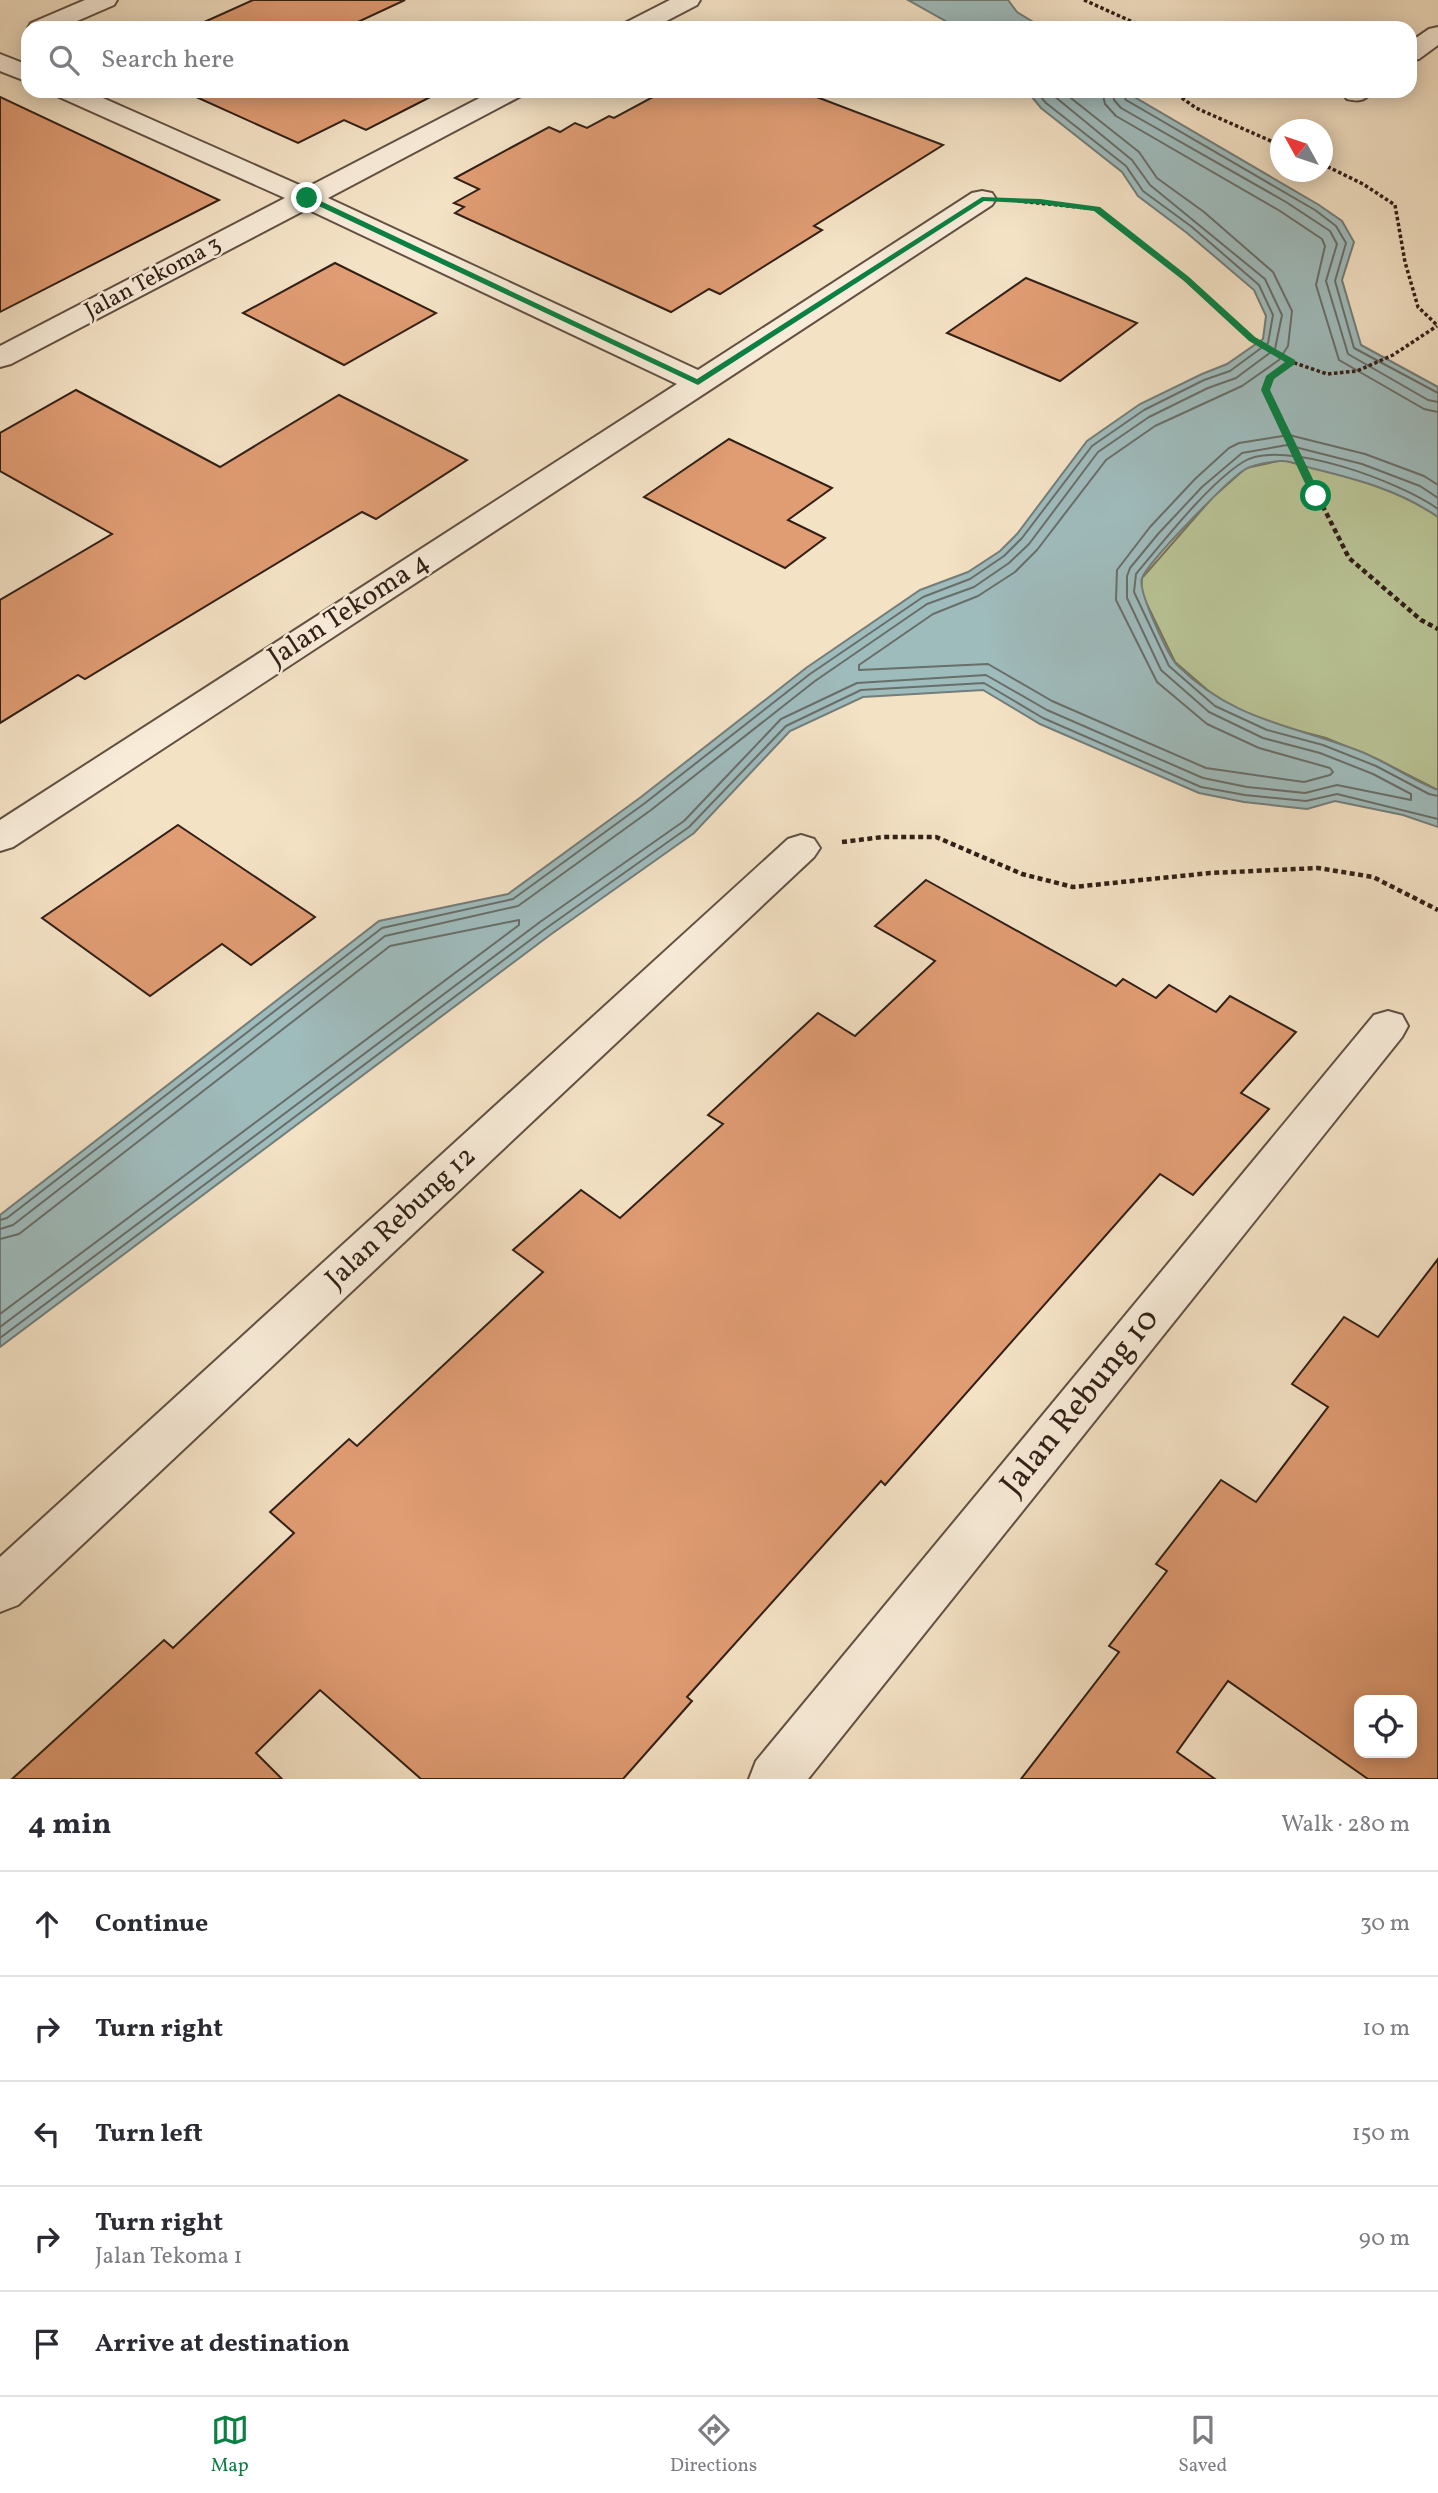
<!DOCTYPE html>
<html lang="en">
<head>
<meta charset="utf-8">
<style>
  body { margin:0; font-family:Vollkorn,serif; background:#f2f2f3; color:#2b2b33 }
  .controls { position:absolute; right:21px; bottom:21px; display:grid; overflow:hidden; border-radius:14px; box-shadow:0 4px 18px #0003 }
  .controls button { width:63px; height:63px; display:grid; place-items:center; padding:0; border:0; border-bottom:2px solid #e1e1e2; background:#fff; color:#2b2b33; font:35px sans-serif }
  .compass { position:absolute; left:1270px; top:119px; width:63px; height:63px; border-radius:50%; background:#fff; box-shadow:0 4px 18px #0003; rotate:310deg }
  .stop { position:absolute; width:21px; height:21px; margin:-16px; border:5px solid #0b8043; border-radius:50%; background:#fff }
  .stop.end { background:#0b8043; border-color:#fff; box-shadow:0 2px 7px #0008 }
  .list { margin:0; padding:0; list-style:none }
  h2 { display:flex; justify-content:space-between; align-items:center; height:91px; margin:0; padding:0 28px; font-size:30px }
  h2 small { font-size:23px; font-weight:400; color:#7c7c81 }
  .list li { display:grid; grid-template-columns:46px 1fr auto; gap:21px; align-items:center; box-sizing:border-box; height:105px; padding:0 28px; border-top:2px solid #e1e1e2 }
  .list b { display:block; font-size:26px; white-space:nowrap }
  .list p { margin:0; font-size:23px; white-space:nowrap; color:#7c7c81 }
  .list em { font-size:23px; font-style:normal; color:#7c7c81 }
  .icon { flex:none; width:38px; height:38px; fill:none; stroke:currentColor; stroke-width:2; stroke-linecap:round; stroke-linejoin:round }
  .map { position:relative; flex:none; width:1438px; height:1779px; overflow:hidden }
  .search { position:absolute; background:#fff; box-shadow:0 4px 18px #0003; left:21px; right:21px; top:21px; height:77px; display:flex; align-items:center; gap:18px; box-sizing:border-box; padding:0 24px; border-radius:21px; color:#7c7c81; font-size:26px }
  .sheet { height:616px; background:#fff }
  nav { display:flex; justify-content:space-around; align-items:center; box-sizing:border-box; height:98px; border-top:2px solid #e1e1e2; background:#fff; font-size:19px; color:#7c7c81 }
  nav a { display:grid; justify-items:center; gap:4px }
  nav .on { color:#0b8043 }
  .map>svg:first-child { display:block }
  .green { fill:#b9c496; stroke:#757256; stroke-width:2 }
  .water { fill:#9fbcbd; stroke:#737d7a; stroke-width:2 }
  .lines { fill:none; stroke-linecap:round; stroke-linejoin:round }
  .shore { stroke:#686e6a; stroke-width:2 }
  .building { fill:#e09c73; stroke:#311f16; stroke-width:2; fill-rule:evenodd }
  .minor-casing { stroke:#625042; stroke-width:4 }
  .path-far1 { stroke:#311f16; stroke-width:3.5; stroke-dasharray:3.5 2.5; stroke-linecap:butt }
  .path { stroke:#311f16; stroke-width:4.5; stroke-dasharray:5 3.5; stroke-linecap:butt }
  .minor { fill:#f8ecd9; fill-rule:evenodd }
  .route { fill:#0b8043 }
  .labels { text-anchor:middle; dominant-baseline:central; stroke-width:5; stroke-linejoin:round; paint-order:stroke }
  .far-street-label { font-size:23px; fill:#311f16; stroke:#f8ecd9 }
  .street-label { font-size:28px; fill:#311f16; stroke:#f8ecd9 }
  .near-street-label { font-size:33px; fill:#311f16; stroke:#f8ecd9 }
</style>
</head>
<body>
<div class="map">
<svg width="1438" height="1779" viewBox="0 0 1438 1779">
  <rect width="100%" height="100%" fill="#f4e2c5"/>
  <filter id="stains"><feTurbulence type="fractalNoise" baseFrequency=".00286" numOctaves="4"/><feColorMatrix values="0 0 0 0 .2 0 0 0 0 .09 0 0 0 0 .02 0 0 0 .5 -.17"/></filter>
  <radialGradient id="worn" r=".72"><stop offset=".6" stop-color="#630" stop-opacity="0"/><stop offset="1" stop-color="#630" stop-opacity=".3"/></radialGradient>
  <!-- green -->
  <path class="green" d="M 1283,460 C 1337,475 1391,484 1438,517 L 1438,790 L 1379,760 L 1326,738 L 1269,723 L 1219,700 L 1175,662 L 1141,592 L 1142,578 L 1213,497 L 1246,468 Z"/>
  <!-- water -->
  <g class="water">
    <path d="M 908,0 L 1008,0 L 1017,12 L 1043,28 L 958,28 Z"/>
    <path d="M 1027,91 L 1124,91 L 1319,205 L 1342,221 L 1354,242 L 1342,280 L 1361,345 L 1438,387 L 1438,517 C 1399,490 1356,479 1311,468 C 1301,465 1289,460 1280,461 C 1270,462 1252,464 1244,470 C 1228,480 1148,562 1142,578 C 1137,590 1168,655 1177,665 C 1235,722 1291,724 1362,752 C 1388,763 1412,780 1438,790 L 1438,827 L 1403,815 L 1335,801 L 1307,809 L 1244,802 L 1199,793 L 1040,724 L 983,690 L 863,697 L 790,731 L 694,833 L 550,935 L 0,1347 L 0,1215 L 379,921 L 508,894 L 641,797 L 806,668 L 920,590 L 968,572 L 1000,551 L 1017,534 L 1087,441 L 1140,404 L 1202,374 L 1227,364 L 1263,339 L 1266,316 L 1254,290 L 1187,233 L 1138,196 L 1122,172 L 1041,108 Z"/>
  </g>
  <g class="lines">
    <!-- shore -->
    <g class="shore">
      <path d="M 1062,91 L 1139,152 L 1157,178 L 1204,212 L 1273,272 L 1292,311 L 1288,346 L 1279,360 L 1242,386 L 1155,426 L 1106,460 L 1037,550 L 1015,572 L 978,596 L 933,614 L 859,665 L 859,670 L 988,664 L 1052,701 L 1206,768 L 1304,782 L 1330,775 L 1333,772 L 1330,768 L 1259,748 L 1207,724 L 1157,682 L 1116,600 L 1117,570 L 1150,527 L 1195,479 L 1229,448 L 1239,443 L 1289,435 L 1365,454 L 1424,476 L 1438,485"/>
      <path d="M 1102,91 L 1105,104 L 1116,116 L 1280,211 L 1322,239 L 1325,246 L 1316,285 L 1339,360 L 1424,409 L 1438,412"/>
      <path d="M 1113,91 L 1114,100 L 1121,108 L 1286,202 L 1330,231 L 1337,244 L 1326,281 L 1348,354 L 1428,400 L 1438,402"/>
      <path d="M 1122,91 L 1126,100 L 1315,210 L 1336,226 L 1346,243 L 1335,281 L 1354,348 L 1438,393"/>
      <path d="M 1438,509 C 1402,483 1283,437 1243,462 C 1208,484 1163,542 1136,574 L 1134,592 L 1169,666 L 1215,706 L 1267,730 L 1323,745 L 1376,766 L 1429,794 L 1438,796"/>
      <path d="M 0,1220 L 7,1218 L 382,928 L 513,899 L 645,803 L 810,674 L 923,597 L 970,579 L 1004,556 L 1022,538 L 1092,446 L 1144,410 L 1204,380 L 1230,371 L 1268,343 L 1273,315 L 1259,285 L 1192,227 L 1143,191 L 1126,166 L 1046,103 L 1036,91"/>
      <path d="M 0,1229 L 13,1225 L 385,936 L 518,906 L 651,810 L 815,681 L 927,604 L 974,587 L 1009,563 L 1029,544 L 1098,452 L 1149,417 L 1208,388 L 1236,378 L 1275,349 L 1282,315 L 1265,279 L 1150,185 L 1132,160 L 1048,91"/>
      <path d="M 0,1239 L 19,1234 L 390,946 L 519,920 L 519,925 L 0,1314"/>
      <path d="M 0,1327 L 540,922 L 684,821 L 781,719 L 857,683 L 986,675 L 1047,710 L 1203,778 L 1247,787 L 1305,793 L 1337,785 L 1411,800 L 1411,794 L 1373,774 L 1320,753 L 1263,738 L 1209,712 L 1161,670 L 1127,598 L 1127,576 L 1130,568 L 1158,534 L 1202,487 L 1242,453 L 1287,445 L 1362,464 L 1420,486 L 1438,498"/>
      <path d="M 0,1338 L 545,929 L 689,827 L 786,726 L 861,690 L 984,683 L 1043,718 L 1201,787 L 1245,795 L 1306,801 L 1337,794 L 1438,819"/>
    </g>
  </g>
  <!-- building -->
  <g class="building">
    <path d="M 253,0 L 405,0 L 345,28 L 191,28 Z"/>
    <path d="M 183,91 L 442,91 L 366,130 L 344,120 L 298,143 Z"/>
    <path d="M 664,91 L 801,91 L 943,145 L 814,226 L 822,230 L 720,294 L 709,289 L 671,312 L 455,213 L 464,207 L 454,203 L 479,189 L 455,178 L 549,127 L 560,132 L 575,123 L 587,128 L 609,116 L 614,118 Z"/>
    <path d="M 0,97 L 219,200 L 0,312 Z"/>
    <path d="M 335,263 L 436,313 L 344,365 L 243,313 Z"/>
    <path d="M 1026,278 L 1137,323 L 1060,381 L 947,333 Z"/>
    <path d="M 76,390 L 220,467 L 339,395 L 467,460 L 376,519 L 362,512 L 85,679 L 78,675 L 0,723 L 0,600 L 112,534 L 0,471 L 0,433 Z"/>
    <path d="M 729,439 L 832,488 L 788,520 L 825,538 L 785,568 L 644,497 Z"/>
    <path d="M 178,825 L 315,917 L 251,965 L 222,944 L 150,996 L 42,918 Z"/>
    <path d="M 926,880 L 1116,986 L 1123,979 L 1156,998 L 1169,985 L 1216,1012 L 1230,996 L 1296,1032 L 1241,1093 L 1269,1109 L 1193,1195 L 1160,1174 L 885,1485 L 881,1481 L 687,1697 L 692,1701 L 623,1779 L 421,1779 L 320,1690 L 256,1753 L 282,1779 L 12,1779 L 164,1640 L 173,1648 L 294,1533 L 270,1512 L 349,1439 L 357,1446 L 543,1272 L 513,1250 L 581,1190 L 620,1218 L 723,1124 L 708,1115 L 818,1013 L 855,1036 L 935,961 L 875,926 Z"/>
    <path d="M 1438,1259 L 1438,1779 L 1368,1779 L 1228,1681 L 1177,1752 L 1215,1779 L 1021,1779 L 1119,1652 L 1109,1646 L 1167,1571 L 1156,1564 L 1221,1480 L 1256,1502 L 1328,1407 L 1292,1384 L 1344,1317 L 1378,1337 ZM 1359,1700 L 1412,1700 L 1412,1753 L 1359,1753 Z"/>
  </g>
  <g class="lines">
    <!-- minor casing -->
    <g class="minor-casing">
      <g id="minor">
        <path d="M 85,0 L 117,0 L 114,5 L 61,28 L 28,28 L 31,23 Z"/>
        <path d="M 670,0 L 700,0 L 697,5 L 653,28 L 622,28 L 625,23 Z"/>
        <path d="M 1438,27 L 1438,45 L 1419,59 L 1410,61 L 1410,42 L 1429,29 Z"/>
        <path d="M 0,54 L 28,65 L 28,82 L 0,71 Z"/>
        <path d="M 53,91 L 87,91 L 306,188 L 493,91 L 525,91 L 521,96 L 328,198 L 698,370 L 972,193 L 982,191 L 992,193 L 996,199 L 992,205 L 13,847 L 0,851 L 0,820 L 677,384 L 307,209 L 11,364 L 0,367 L 0,346 L 285,198 L 57,96 Z"/>
        <path d="M 1345,91 L 1372,91 C 1365,101 1359,102 1347,99 L 1343,94 Z"/>
        <path d="M 801,835 L 814,839 L 820,848 L 814,857 L 18,1605 L 0,1612 L 0,1557 L 788,839 Z"/>
        <path d="M 1388,1011 L 1402,1015 L 1408,1026 L 1402,1037 L 808,1779 L 749,1779 L 756,1761 L 1374,1015 Z"/>
      </g>
    </g>
    <!-- path-far1 -->
    <g class="path-far1">
      <path d="M 1084,0 L 1135,23 L 1136,28"/>
      <path d="M 1172,91 L 1196,108 L 1280,145"/>
      <path d="M 1322,164 L 1363,184 L 1395,205 L 1405,262 L 1418,307 L 1438,326"/>
      <path d="M 1018,201 L 1097,209 L 1186,279 L 1252,339 L 1292,362 L 1327,374 L 1357,371 L 1393,355 L 1437,326"/>
      <path d="M 1291,362 L 1269,378 L 1265,390 L 1293,446"/>
    </g>
    <!-- path -->
    <g class="path">
      <path d="M 1292,445 L 1349,558 L 1421,620 L 1438,629"/>
      <path d="M 842,842 L 883,837 L 936,837 L 1022,874 L 1073,887 L 1210,873 L 1318,868 L 1373,877 L 1438,910"/>
    </g>
    <!-- minor -->
    <use href="#minor" class="minor"/>
  </g>
  <!-- route -->
  <path class="route" d="M 304,196 L 310,196 L 697,379 L 982,197 L 1040,199 L 1100,207 L 1189,277 L 1255,337 L 1295,360 L 1295,364 L 1274,379 L 1270,390 L 1321,496 L 1316,499 L 1311,496 L 1261,390 L 1266,376 L 1285,362 L 1249,341 L 1184,281 L 1094,211 L 1040,204 L 984,201 L 698,385 L 304,199 Z"/>
  <g class="labels">
    <!-- far-street labels -->
    <g class="far-street-label">
      <text transform="translate(153 278) rotate(-28)">Jalan Tekoma 3</text>
    </g>
    <!-- street labels -->
    <g class="street-label">
      <text transform="translate(349 610) rotate(-33)">Jalan Tekoma 4</text>
      <text transform="translate(401 1218) rotate(-43)">Jalan Rebung 12</text>
    </g>
    <!-- near-street labels -->
    <g class="near-street-label">
      <text transform="translate(1081 1403) rotate(-51)">Jalan Rebung 10</text>
    </g>
  </g>
  <rect width="100%" height="100%" filter="url(#stains)"/>
  <rect width="100%" height="100%" fill="url(#worn)"/>
</svg>
<div class="controls">
<button><svg class="icon" aria-label="locate" viewBox="0 0 24 24"><circle cx="12" cy="12" r="6"/><path d="M12 2v4M12 18v4M2 12h4M18 12h4"/></svg></button>
</div>
<svg class="compass" viewBox="-18 -18 36 36"><path d="M0-13l5 13h-10z" fill="#e53935"/><path d="M0 13l5-13h-10z" fill="#7c7c81"/></svg>
<div class="stop" style="left:1316px;top:496px"></div>
<div class="stop end" style="left:307px;top:198px"></div>
<div class="search"><svg class="icon" aria-label="search" viewBox="0 0 24 24"><circle cx="10" cy="10" r="6"/><path d="M15 15l6 6"/></svg>Search here</div>
</div>
<section class="sheet">
<h2>4 min<small>Walk · 280 m</small></h2>
<ul class="list">
<li><svg class="icon" aria-label="ahead" viewBox="0 0 24 24"><path d="M12 20V5M6 11l6-6 6 6"/></svg><div><b>Continue</b></div><em>30 m</em></li>
<li><svg class="icon" aria-label="right" viewBox="0 0 24 24"><path d="M7 20v-9h11M14 6l5 5-5 5"/></svg><div><b>Turn right</b></div><em>10 m</em></li>
<li><svg class="icon" aria-label="left" viewBox="0 0 24 24"><path d="M17 20v-9H6M10 6l-5 5 5 5"/></svg><div><b>Turn left</b></div><em>150 m</em></li>
<li><svg class="icon" aria-label="right" viewBox="0 0 24 24"><path d="M7 20v-9h11M14 6l5 5-5 5"/></svg><div><b>Turn right</b><p>Jalan Tekoma 1</p></div><em>90 m</em></li>
<li><svg class="icon" aria-label="arrive" viewBox="0 0 24 24"><path d="M6 21V4h12l-3 4 3 4H6"/></svg><div><b>Arrive at destination</b></div></li>
</ul>
</section>
<nav>
<a class="on"><svg class="icon" aria-label="map" viewBox="0 0 24 24"><path d="M3 6l6-2 6 2 6-2v14l-6 2-6-2-6 2zM9 4v14M15 6v14"/></svg>Map</a>
<a><svg class="icon" aria-label="directions" viewBox="0 0 24 24"><path d="M12 3l9 9-9 9-9-9zM9 14v-3h6M13 9l2 2-2 2"/></svg>Directions</a>
<a><svg class="icon" aria-label="saved" viewBox="0 0 24 24"><path d="M7 4h10v16l-5-4-5 4z"/></svg>Saved</a>
</nav>
</body>
</html>
